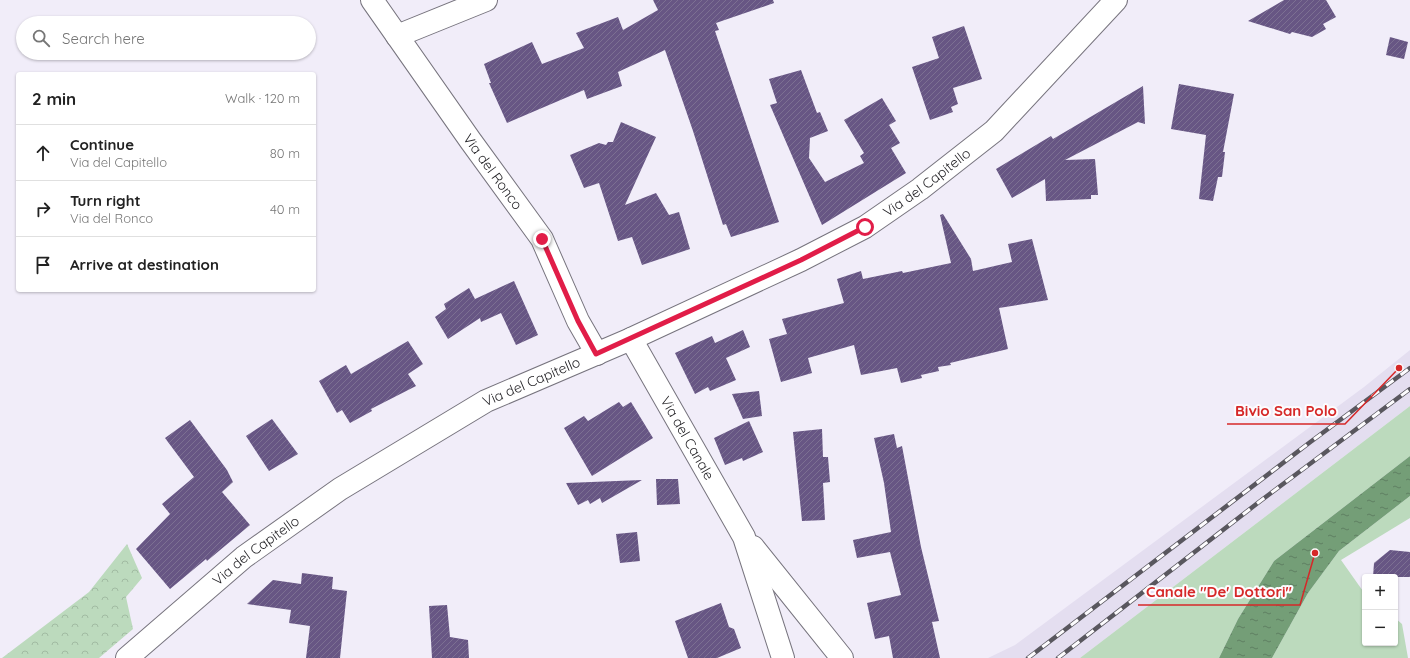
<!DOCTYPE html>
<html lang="en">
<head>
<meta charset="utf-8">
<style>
  body { margin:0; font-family:Quicksand,sans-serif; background:#f6f6f6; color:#222 }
  .controls { position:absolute; right:12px; bottom:12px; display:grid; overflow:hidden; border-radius:4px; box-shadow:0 1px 3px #0004 }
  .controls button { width:36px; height:36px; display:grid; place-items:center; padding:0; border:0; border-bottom:1px solid #e0e0e0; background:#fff; color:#222; font:20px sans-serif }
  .stop { position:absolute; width:12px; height:12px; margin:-9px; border:3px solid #e11d48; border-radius:50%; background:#fff }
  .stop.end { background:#e11d48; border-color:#fff; box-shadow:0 1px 4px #0008 }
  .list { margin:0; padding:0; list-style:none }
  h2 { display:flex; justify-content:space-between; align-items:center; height:52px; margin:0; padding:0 16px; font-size:17px }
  h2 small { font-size:13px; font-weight:400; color:#767676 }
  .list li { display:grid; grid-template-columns:26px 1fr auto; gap:12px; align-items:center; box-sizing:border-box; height:56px; padding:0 16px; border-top:1px solid #e0e0e0 }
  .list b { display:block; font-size:15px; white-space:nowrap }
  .list p { margin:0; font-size:13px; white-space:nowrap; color:#767676 }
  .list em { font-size:13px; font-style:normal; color:#767676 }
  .icon { flex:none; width:22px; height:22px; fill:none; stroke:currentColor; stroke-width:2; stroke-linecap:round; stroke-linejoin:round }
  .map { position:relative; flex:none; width:1410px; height:658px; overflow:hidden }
  .search { position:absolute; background:#fff; box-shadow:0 1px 3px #0004; left:16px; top:16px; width:300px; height:44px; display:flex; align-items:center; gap:10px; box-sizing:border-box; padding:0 14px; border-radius:22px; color:#767676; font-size:15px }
  .panel { position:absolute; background:#fff; box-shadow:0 1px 3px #0004; left:16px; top:72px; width:300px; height:220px; border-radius:4px }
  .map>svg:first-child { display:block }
  .built { fill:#e4def0 }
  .grass { fill:#bcdabd }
  .forest { fill:url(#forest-crowns) }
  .water { fill:url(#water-ripples) }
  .building { fill:url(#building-hatch) }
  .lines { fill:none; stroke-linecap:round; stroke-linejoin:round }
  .street-casing { stroke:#77747e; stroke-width:24 }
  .street { stroke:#fff; stroke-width:22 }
  .rail-casing { stroke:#59575e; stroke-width:4.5 }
  .rail { stroke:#fdfcfe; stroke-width:3; stroke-dasharray:9; stroke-linecap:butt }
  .route { stroke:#e11d48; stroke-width:5 }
  .labels { text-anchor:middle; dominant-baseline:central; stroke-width:4; stroke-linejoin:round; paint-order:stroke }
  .street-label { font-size:14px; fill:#201f23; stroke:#fdfcfe }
  .leader { fill:none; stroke:#d62828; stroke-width:1.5 }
  .callout-dot { fill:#d62828; stroke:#fdfcfe; stroke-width:1.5 }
  .callout-label { font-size:15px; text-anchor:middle; font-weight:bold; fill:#d62828; stroke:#fdfcfe; stroke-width:4; stroke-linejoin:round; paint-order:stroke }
</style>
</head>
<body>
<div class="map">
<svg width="1410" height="658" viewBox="0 0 1410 658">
  <defs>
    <pattern id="forest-crowns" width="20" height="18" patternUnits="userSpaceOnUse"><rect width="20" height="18" fill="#bcdabd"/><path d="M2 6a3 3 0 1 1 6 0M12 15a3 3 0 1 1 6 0" fill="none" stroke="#a1bba2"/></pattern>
    <pattern id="water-ripples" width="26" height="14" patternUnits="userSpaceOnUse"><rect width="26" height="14" fill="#749e77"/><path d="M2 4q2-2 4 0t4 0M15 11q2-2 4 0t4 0" fill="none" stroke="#5f8061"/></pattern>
    <pattern id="building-hatch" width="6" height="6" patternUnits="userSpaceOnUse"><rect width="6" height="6" fill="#675684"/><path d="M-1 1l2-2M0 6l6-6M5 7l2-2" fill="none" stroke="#7c7092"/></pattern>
  </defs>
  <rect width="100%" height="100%" fill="#f1edf9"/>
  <!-- built -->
  <path class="built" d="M 1410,350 L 1410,406 L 1080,658 L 988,658 L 1015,645 L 1364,387 Z"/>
  <!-- grass -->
  <g class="grass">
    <path d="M 1410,406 L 1410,456 L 1274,561 L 1238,619 L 1219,658 L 1080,658 Z"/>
    <path d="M 1410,496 L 1410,518 L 1341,560 L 1365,594 L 1365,643 L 1395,643 L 1395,618 L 1402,624 L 1408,658 L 1272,658 L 1308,593 L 1339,551 Z"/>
  </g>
  <!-- forest -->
  <path class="forest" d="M 127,544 L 142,578 L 126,597 L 133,629 L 99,658 L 2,658 L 89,592 Z"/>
  <!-- water -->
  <path class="water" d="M 1410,456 L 1410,496 L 1339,551 L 1308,593 L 1272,658 L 1219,658 L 1238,619 L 1274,561 Z"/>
  <!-- building -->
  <g class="building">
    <path d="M 653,0 L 773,0 L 774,3 L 716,23 L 719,30 L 715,31 L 779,222 L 731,237 L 726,224 L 723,225 L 693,131 L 665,50 L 618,72 L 622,86 L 587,99 L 584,90 L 507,123 L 489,83 L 491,83 L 484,64 L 532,42 L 542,64 L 584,48 L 576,33 L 618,17 L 623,30 L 658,10 Z"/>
    <path d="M 1284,0 L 1326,0 L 1336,17 L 1323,24 L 1326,29 L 1312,37 L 1292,32 L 1290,34 L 1248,21 Z"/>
    <path d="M 964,26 L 982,79 L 953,88 L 958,104 L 951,107 L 953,112 L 930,120 L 912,67 L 939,58 L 932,37 Z"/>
    <path d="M 1390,37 L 1408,42 L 1404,59 L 1386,55 Z"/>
    <path d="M 801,70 L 817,113 L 820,112 L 828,131 L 810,138 L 809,158 L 825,182 L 864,163 L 860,156 L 864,153 L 844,120 L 882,98 L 896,121 L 889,125 L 900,143 L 891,148 L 906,173 L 822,225 L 770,105 L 777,103 L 769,79 Z"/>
    <path d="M 1179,84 L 1234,94 L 1223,152 L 1225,152 L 1222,177 L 1218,177 L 1213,201 L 1199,199 L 1206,135 L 1171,129 Z"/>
    <path d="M 1143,86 L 1145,124 L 1138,122 L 1065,160 L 1095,159 L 1098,195 L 1091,195 L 1091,199 L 1046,201 L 1045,179 L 1012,198 L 996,169 L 1051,136 L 1053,139 Z"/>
    <path d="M 621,122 L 656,137 L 625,205 L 656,193 L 669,215 L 679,212 L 690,249 L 642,265 L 632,237 L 618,241 L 599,183 L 584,188 L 570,155 L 599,143 L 606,145 L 608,142 L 613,142 Z"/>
    <path d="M 943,214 L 971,259 L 973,271 L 1012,262 L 1008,244 L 1032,239 L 1048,300 L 999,308 L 1008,349 L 950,363 L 951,365 L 938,367 L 939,371 L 921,375 L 922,378 L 901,383 L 897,368 L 861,375 L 854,345 L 808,358 L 812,373 L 781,382 L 769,339 L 787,334 L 782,319 L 844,303 L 837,279 L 861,271 L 863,279 L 902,271 L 903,273 L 951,263 L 940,215 Z"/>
    <path d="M 514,281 L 538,335 L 516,345 L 501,313 L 481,322 L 480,318 L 448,339 L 435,317 L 446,309 L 444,304 L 469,288 L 475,299 Z"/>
    <path d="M 743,330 L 750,347 L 726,358 L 736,380 L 710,391 L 708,387 L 695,394 L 675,353 L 712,336 L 715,343 Z"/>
    <path d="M 408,341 L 423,364 L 408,374 L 416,386 L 371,409 L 372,411 L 350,423 L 342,410 L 337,413 L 319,381 L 346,365 L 351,374 Z"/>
    <path d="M 759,391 L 762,416 L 743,419 L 732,394 Z"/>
    <path d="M 619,402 L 623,407 L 631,402 L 653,438 L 592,476 L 564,428 L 584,416 L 588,421 Z"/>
    <path d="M 272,419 L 298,454 L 269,471 L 246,436 Z"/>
    <path d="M 190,420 L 227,470 L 233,482 L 222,492 L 250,525 L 207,561 L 206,559 L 170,589 L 136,549 L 170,514 L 162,504 L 194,477 L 165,438 Z"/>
    <path d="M 749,421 L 763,452 L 743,461 L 742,458 L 725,465 L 714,438 Z"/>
    <path d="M 822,429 L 823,457 L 828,457 L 830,482 L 823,483 L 825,520 L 802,521 L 793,432 Z"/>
    <path d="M 894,434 L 897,448 L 902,446 L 921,547 L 939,621 L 932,622 L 940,658 L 893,658 L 889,636 L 875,639 L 867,603 L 901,595 L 890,552 L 857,558 L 853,540 L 891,532 L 884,483 L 874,438 Z"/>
    <path d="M 656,479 L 678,479 L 680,504 L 657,505 Z"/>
    <path d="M 642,480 L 602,503 L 600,498 L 590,504 L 588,500 L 578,505 L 566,483 Z"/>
    <path d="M 637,532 L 640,561 L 620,563 L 616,534 Z"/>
    <path d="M 1390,550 L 1410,552 L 1410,577 L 1373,577 L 1374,563 Z"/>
    <path d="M 302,573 L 333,577 L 332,589 L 347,591 L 340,658 L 306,658 L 310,626 L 289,623 L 291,610 L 247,604 L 273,580 L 301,584 Z"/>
    <path d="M 721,603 L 729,627 L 734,629 L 741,648 L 717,658 L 688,658 L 675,621 Z"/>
    <path d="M 447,605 L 450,637 L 468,640 L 469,658 L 432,658 L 429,606 Z"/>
  </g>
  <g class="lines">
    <!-- street casing -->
    <g class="street-casing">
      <g id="street">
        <path id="s1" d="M 372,0 L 470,140 L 542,239 L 578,321 L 597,354"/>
        <path d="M 397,36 L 486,0"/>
        <path id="s2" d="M 631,339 L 744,537 L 783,658"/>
        <path d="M 753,547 L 842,658"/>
        <path id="s3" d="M 127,658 L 244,557 L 340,489 L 486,401 L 631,339 L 801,260 L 865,227 L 920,189 L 994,131 L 1116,0"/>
      </g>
    </g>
    <!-- street -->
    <use href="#street" class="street"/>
    <!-- rail casing -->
    <g class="rail-casing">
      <g id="rail">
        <path d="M 1028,658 L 1309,443 L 1410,368"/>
        <path d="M 1058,658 L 1259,502 L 1410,389"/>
      </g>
    </g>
    <!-- rail -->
    <use href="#rail" class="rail"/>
  </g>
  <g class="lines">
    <!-- route -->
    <path class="route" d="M 542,239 L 578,321 L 596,354 L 801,260 L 865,227"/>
  </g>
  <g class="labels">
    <!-- street labels -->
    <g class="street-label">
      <text stroke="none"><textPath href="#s1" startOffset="210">Via del Ronco</textPath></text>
      <text stroke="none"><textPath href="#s3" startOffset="936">Via del Capitello</textPath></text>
      <text stroke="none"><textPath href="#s3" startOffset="492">Via del Capitello</textPath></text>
      <text stroke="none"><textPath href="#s2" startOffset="114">Via del Canale</textPath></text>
      <text stroke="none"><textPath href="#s3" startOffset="168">Via del Capitello</textPath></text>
    </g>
  </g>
  <!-- callouts -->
  <path class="leader" d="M1399 368L1345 424H1227M1315 553L1300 605H1138"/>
  <g class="callout-dot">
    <circle cx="1399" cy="368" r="4"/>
    <circle cx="1315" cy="553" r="4"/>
  </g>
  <g class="callout-label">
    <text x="1286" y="416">Bivio San Polo</text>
    <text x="1219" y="597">Canale "De' Dottori"</text>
  </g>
</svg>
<div class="controls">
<button>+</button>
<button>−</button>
</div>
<div class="stop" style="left:865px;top:227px"></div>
<div class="stop end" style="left:542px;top:239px"></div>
<div class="search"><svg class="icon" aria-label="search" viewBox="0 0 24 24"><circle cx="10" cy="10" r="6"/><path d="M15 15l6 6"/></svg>Search here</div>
<section class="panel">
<h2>2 min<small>Walk · 120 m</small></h2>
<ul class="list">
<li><svg class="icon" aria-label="ahead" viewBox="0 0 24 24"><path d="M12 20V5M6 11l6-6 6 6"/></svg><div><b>Continue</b><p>Via del Capitello</p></div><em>80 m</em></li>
<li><svg class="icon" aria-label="right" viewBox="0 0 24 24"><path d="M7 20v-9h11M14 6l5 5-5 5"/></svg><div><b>Turn right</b><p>Via del Ronco</p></div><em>40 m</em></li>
<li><svg class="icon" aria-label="arrive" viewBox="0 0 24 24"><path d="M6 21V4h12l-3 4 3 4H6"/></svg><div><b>Arrive at destination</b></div></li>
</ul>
</section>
</div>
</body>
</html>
